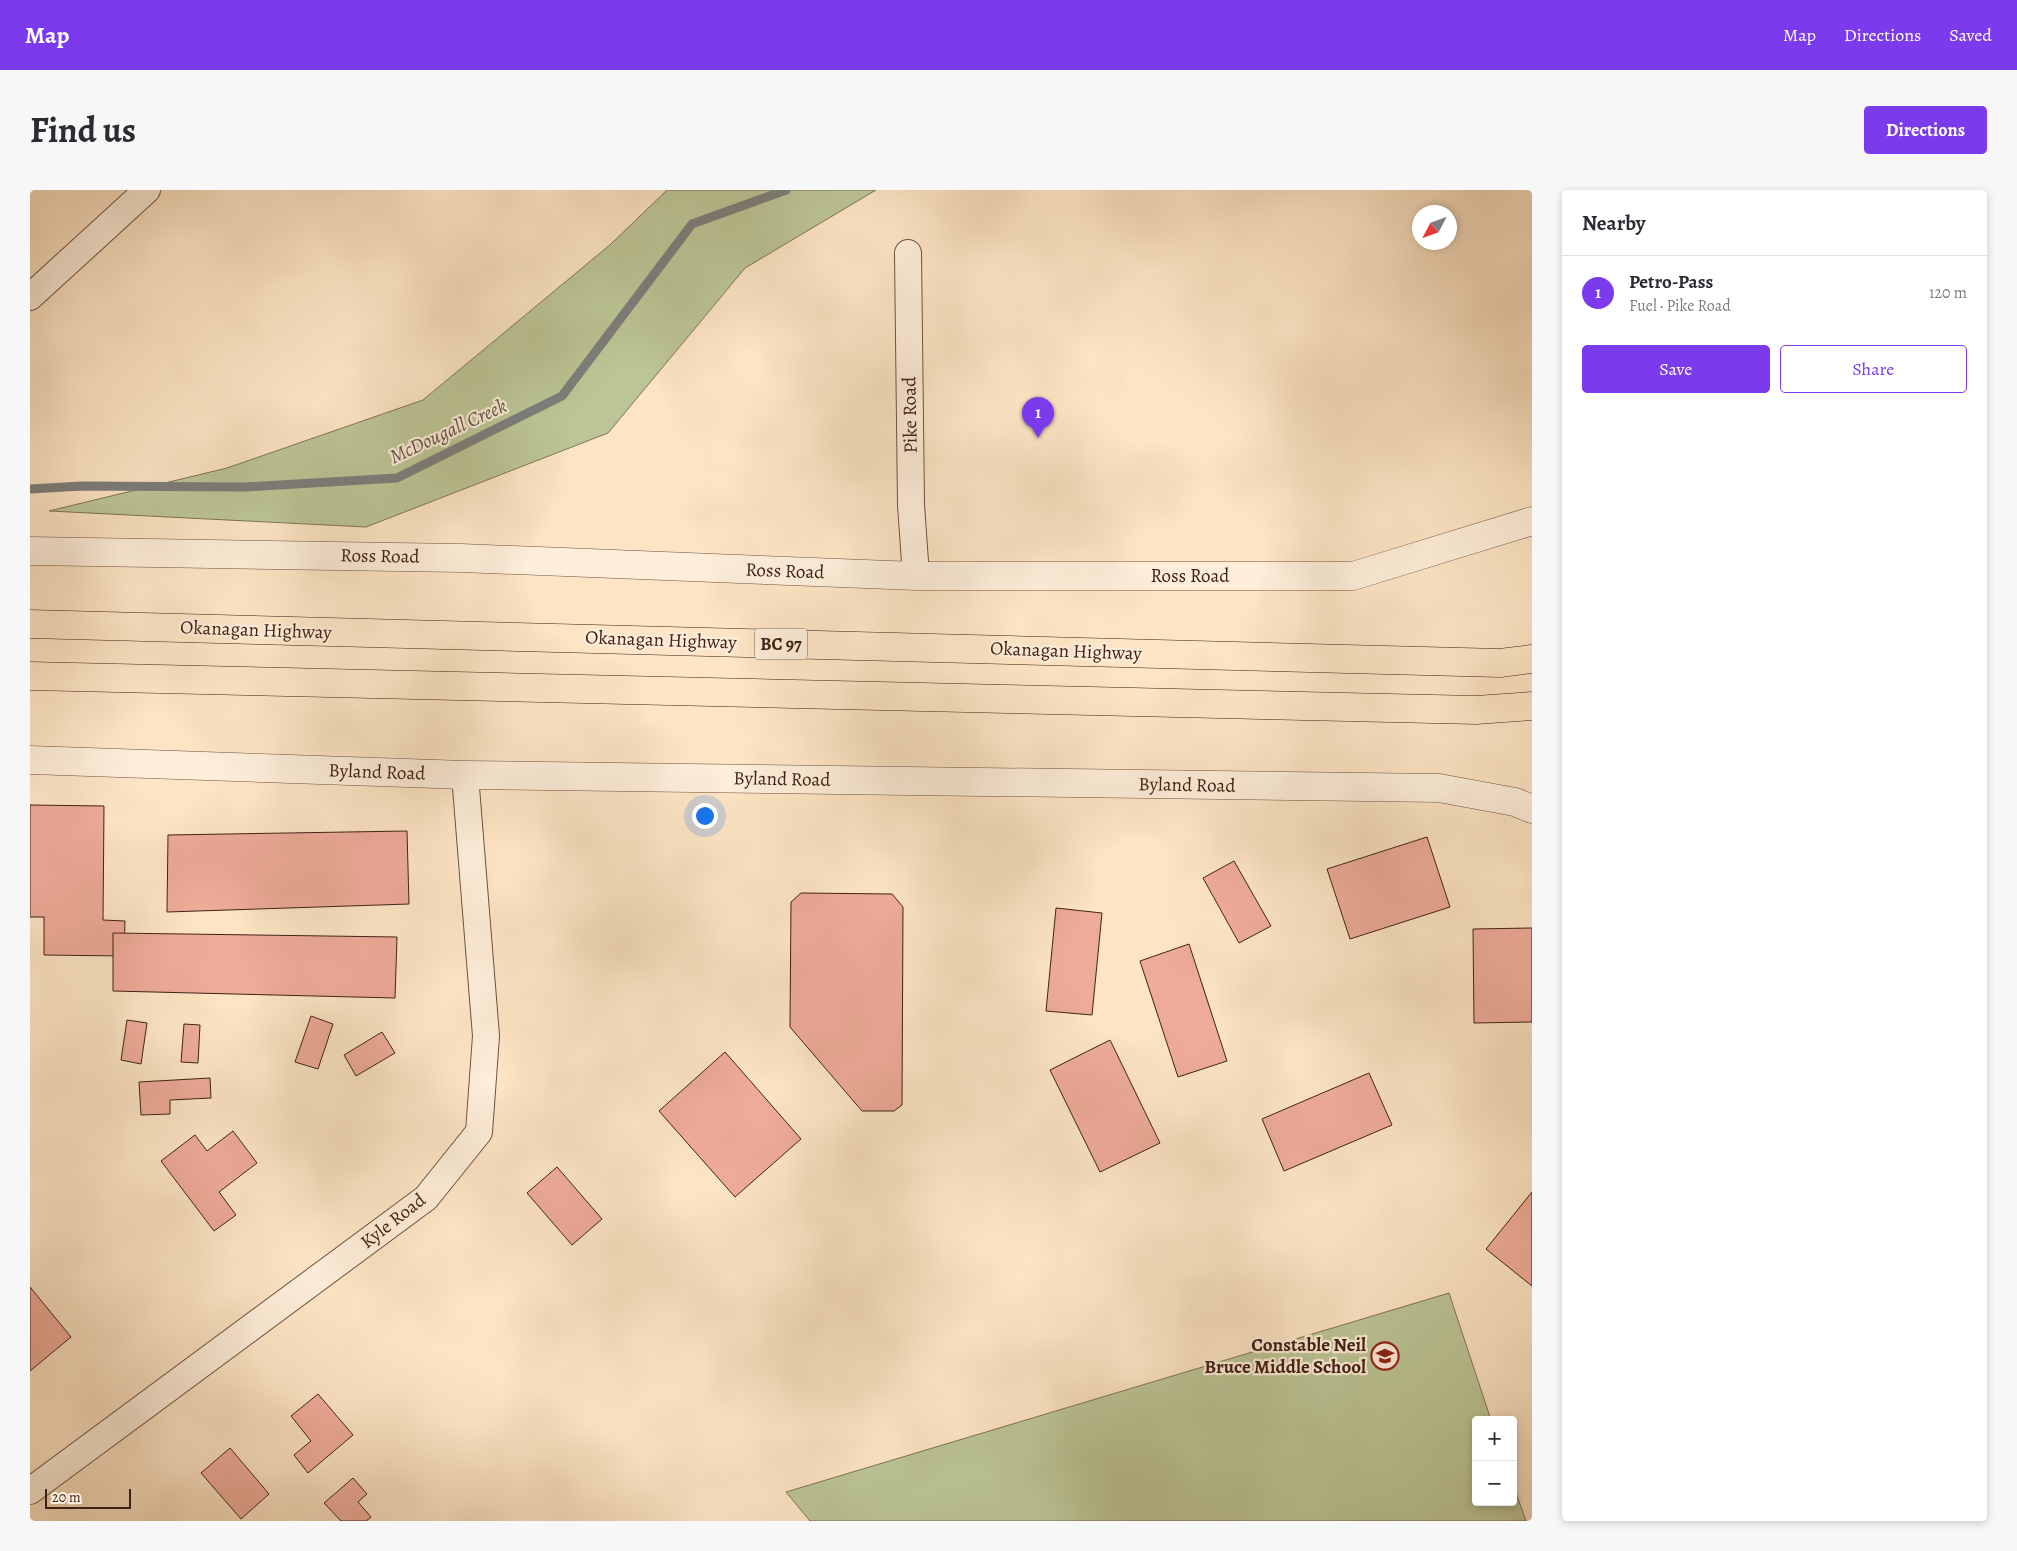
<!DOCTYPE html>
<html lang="en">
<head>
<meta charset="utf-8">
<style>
  body { margin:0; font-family:Alegreya,serif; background:#f7f7f7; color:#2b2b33 }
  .controls { position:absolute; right:15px; bottom:15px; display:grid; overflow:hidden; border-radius:5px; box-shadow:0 2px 8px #0003 }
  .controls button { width:45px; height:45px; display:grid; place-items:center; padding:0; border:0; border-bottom:1px solid #e1e1e2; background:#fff; color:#2b2b33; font:25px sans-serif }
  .compass { position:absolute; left:1382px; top:15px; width:45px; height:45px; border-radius:50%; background:#fff; box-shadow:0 2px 8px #0003; rotate:229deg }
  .scale { position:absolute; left:15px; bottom:12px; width:86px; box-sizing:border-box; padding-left:5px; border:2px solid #402115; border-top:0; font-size:14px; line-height:18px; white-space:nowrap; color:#402115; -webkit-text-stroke:4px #fdedd9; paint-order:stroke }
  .you { position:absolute; left:674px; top:625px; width:18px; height:18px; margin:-12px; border:4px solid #fff; border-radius:50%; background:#1a73e8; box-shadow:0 0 0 8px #1a73e833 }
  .badge { display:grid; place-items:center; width:32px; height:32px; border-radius:50%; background:#7c3aed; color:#fff; font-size:16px; font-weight:700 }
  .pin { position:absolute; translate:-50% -41px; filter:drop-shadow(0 1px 2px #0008) }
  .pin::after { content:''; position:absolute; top:26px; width:18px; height:15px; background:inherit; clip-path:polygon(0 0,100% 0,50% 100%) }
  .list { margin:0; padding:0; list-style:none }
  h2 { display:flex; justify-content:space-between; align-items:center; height:65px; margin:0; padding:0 20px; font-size:21px }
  h2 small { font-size:16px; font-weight:400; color:#7c7c81 }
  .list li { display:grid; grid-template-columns:32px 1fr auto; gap:15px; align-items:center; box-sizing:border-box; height:75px; padding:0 20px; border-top:1px solid #e1e1e2 }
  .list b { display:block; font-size:19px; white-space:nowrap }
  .list p { margin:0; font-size:16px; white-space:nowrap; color:#7c7c81 }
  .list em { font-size:16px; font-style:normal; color:#7c7c81 }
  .actions { display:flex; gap:10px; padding:15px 20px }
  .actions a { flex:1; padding:11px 0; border:1px solid #7c3aed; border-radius:5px; text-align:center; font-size:18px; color:#7c3aed }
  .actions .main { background:#7c3aed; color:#fff }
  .map { position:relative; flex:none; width:1502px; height:1331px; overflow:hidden; border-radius:5px }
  header { display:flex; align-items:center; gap:30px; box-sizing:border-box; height:70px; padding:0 25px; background:#7c3aed; color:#fff }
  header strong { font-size:24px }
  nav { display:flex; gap:28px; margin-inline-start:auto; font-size:18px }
  .intro { display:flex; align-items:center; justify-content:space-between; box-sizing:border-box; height:120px; padding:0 30px }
  h1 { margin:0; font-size:35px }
  .button { padding:12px 22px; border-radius:5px; background:#7c3aed; color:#fff; font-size:18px; font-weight:700 }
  main { display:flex; gap:30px; padding:0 30px }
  aside { flex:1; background:#fff; border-radius:5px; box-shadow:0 2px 8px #0003 }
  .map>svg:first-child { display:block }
  .green { fill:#bcc596; stroke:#7e7356 }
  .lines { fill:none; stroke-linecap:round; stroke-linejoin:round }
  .stream { stroke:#7c7e7b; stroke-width:9 }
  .building { fill:#eeab99; stroke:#402115 }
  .minor-casing { stroke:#6f5241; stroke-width:28 }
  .tertiary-casing { stroke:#6f5241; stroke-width:29 }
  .trunk-casing { stroke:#402115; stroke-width:29 }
  .minor { stroke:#fdedd9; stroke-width:26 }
  .tertiary { stroke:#fdedd9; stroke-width:28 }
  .trunk { stroke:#fce4c4; stroke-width:28 }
  .labels { text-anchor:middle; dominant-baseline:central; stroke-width:4.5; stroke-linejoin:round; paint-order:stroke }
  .shield { fill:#fdedd9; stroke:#795e50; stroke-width:1 }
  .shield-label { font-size:18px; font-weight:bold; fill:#402115 }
  .street-label { font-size:19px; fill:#402115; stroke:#fdedd9 }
  .poi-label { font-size:19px; font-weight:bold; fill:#402115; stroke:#fdedd9; text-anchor:end }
  .water-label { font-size:20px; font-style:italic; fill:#5e5048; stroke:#fdedd9 }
</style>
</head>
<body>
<header>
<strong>Map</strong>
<nav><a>Map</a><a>Directions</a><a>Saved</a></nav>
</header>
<div class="intro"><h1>Find us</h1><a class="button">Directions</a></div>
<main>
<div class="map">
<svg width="1502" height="1331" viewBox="0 0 1502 1331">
  <rect width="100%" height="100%" fill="#fce4c4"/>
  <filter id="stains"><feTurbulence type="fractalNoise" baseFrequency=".004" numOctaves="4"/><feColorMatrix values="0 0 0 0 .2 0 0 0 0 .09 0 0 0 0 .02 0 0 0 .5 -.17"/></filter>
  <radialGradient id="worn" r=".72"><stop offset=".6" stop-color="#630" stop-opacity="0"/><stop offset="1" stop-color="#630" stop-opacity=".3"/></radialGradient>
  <!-- green -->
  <g class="green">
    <path d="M 637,0 L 846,0 L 715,78 L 578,243 L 336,337 L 19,321 L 197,278 L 393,210 L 581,54 Z"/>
    <path d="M 1419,1103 L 1461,1230 L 1446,1230 L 1446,1312 L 1483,1312 L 1483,1294 L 1496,1331 L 780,1331 L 756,1302 Z"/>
  </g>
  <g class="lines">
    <!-- stream -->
    <path class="stream" d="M 0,299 L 52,296 L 215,297 L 367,288 L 532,206 L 662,34 L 756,0"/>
  </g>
  <!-- building -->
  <g class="building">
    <path d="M 0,615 L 74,616 L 73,730 L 95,731 L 94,766 L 14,765 L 14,727 L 0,727 Z"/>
    <path d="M 377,641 L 379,714 L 137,722 L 138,645 Z"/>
    <path d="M 1397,647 L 1420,717 L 1320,749 L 1297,679 Z"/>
    <path d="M 1204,671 L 1241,736 L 1209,753 L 1173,688 Z"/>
    <path d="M 771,703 L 862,704 L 873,717 L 872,915 L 864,921 L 832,921 L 760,837 L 761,712 Z"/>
    <path d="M 1026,718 L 1072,723 L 1062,825 L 1016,821 Z"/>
    <path d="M 1502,738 L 1502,832 L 1444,833 L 1443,739 Z"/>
    <path d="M 83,743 L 367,747 L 365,808 L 83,801 Z"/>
    <path d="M 1159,754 L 1197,871 L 1148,887 L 1110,771 Z"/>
    <path d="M 281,826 L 303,834 L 288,879 L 265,872 Z"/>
    <path d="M 97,830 L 117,833 L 111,874 L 91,870 Z"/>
    <path d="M 154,834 L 170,835 L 168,873 L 151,872 Z"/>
    <path d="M 352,842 L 365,863 L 326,886 L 314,865 Z"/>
    <path d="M 1080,850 L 1130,953 L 1070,982 L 1020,880 Z"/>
    <path d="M 695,862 L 771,949 L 705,1007 L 629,921 Z"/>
    <path d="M 1339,883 L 1362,935 L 1254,981 L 1232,929 Z"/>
    <path d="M 180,888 L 181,908 L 140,910 L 140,924 L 111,925 L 109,892 Z"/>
    <path d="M 203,941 L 227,973 L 189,1002 L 206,1025 L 184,1041 L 131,971 L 165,945 L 177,961 Z"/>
    <path d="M 527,977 L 572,1029 L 542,1055 L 497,1003 Z"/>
    <path d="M 1502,1002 L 1502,1096 L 1456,1059 Z"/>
    <path d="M 0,1097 L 41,1147 L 0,1181 Z"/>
    <path d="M 288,1204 L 323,1245 L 278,1283 L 264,1265 L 281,1251 L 261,1226 Z"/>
    <path d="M 200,1258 L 239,1304 L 211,1329 L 171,1283 Z"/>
    <path d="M 323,1288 L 337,1304 L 328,1312 L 341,1327 L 336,1331 L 311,1331 L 294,1313 Z"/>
  </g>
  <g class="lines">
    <!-- minor casing -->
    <g class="minor-casing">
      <g id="minor">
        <path d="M 878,63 L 881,315 L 886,386"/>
        <path d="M 0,107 L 117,0"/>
        <path d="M 0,1301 L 396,1008 L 449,942 L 456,846 L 435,585"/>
      </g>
    </g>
    <!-- tertiary casing -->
    <g class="tertiary-casing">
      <g id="tertiary">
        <path d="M 0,361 L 431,368 L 886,386 L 1323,386 L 1502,331"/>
        <path d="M 0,570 L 435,585 L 1409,598 L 1485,612 L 1502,619"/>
      </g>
    </g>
    <!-- trunk casing -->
    <g class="trunk-casing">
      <g id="trunk">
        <path d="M 0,434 L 1470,473 L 1502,469"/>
        <path d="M 0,486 L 1446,520 L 1502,516"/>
      </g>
    </g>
    <!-- minor -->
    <use href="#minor" class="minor"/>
    <!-- tertiary -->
    <use href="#tertiary" class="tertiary"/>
    <!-- trunk -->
    <use href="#trunk" class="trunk"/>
  </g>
  <!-- icons -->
  <defs>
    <g id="school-ring" transform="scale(1.4375)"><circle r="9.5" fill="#fdedd9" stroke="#8f2418" stroke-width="1.5"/><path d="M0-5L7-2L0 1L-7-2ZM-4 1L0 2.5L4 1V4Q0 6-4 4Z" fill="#8f2418"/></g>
  </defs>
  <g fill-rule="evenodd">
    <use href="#school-ring" x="1355" y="1166"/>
  </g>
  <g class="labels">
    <!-- shield labels -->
    <rect class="shield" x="725" y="438.5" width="52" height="31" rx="4"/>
    <g class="shield-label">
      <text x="751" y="454">BC 97</text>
    </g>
    <!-- street labels -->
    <g class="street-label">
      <text transform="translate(880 225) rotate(-91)">Pike Road</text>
      <text transform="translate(350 366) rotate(1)">Ross Road</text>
      <text transform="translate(755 381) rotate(2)">Ross Road</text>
      <text x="1160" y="386">Ross Road</text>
      <text transform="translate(226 440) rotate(2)">Okanagan Highway</text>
      <text transform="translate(631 450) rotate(2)">Okanagan Highway</text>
      <text transform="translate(1036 461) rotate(2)">Okanagan Highway</text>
      <text transform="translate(347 582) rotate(2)">Byland Road</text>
      <text transform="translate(752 589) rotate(1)">Byland Road</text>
      <text transform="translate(1157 595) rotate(1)">Byland Road</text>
      <text transform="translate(363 1031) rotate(-38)">Kyle Road</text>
    </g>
    <!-- poi labels -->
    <g class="poi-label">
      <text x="1336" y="1155">Constable Neil<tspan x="1336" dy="22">Bruce Middle School</tspan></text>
    </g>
    <!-- water labels -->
    <g class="water-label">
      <text transform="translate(418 241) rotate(-25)">McDougall Creek</text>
    </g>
  </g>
  <rect width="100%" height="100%" filter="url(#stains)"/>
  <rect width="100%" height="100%" fill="url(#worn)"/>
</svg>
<div class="controls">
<button>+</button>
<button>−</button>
</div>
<svg class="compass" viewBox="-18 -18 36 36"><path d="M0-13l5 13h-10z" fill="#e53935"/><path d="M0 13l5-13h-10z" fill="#7c7c81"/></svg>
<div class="scale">20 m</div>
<div class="you"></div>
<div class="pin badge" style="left:1008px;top:248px">1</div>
</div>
<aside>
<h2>Nearby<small></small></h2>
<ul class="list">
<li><span class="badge">1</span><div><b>Petro-Pass</b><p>Fuel · Pike Road</p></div><em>120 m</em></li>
</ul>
<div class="actions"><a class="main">Save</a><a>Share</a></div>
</aside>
</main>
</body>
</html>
